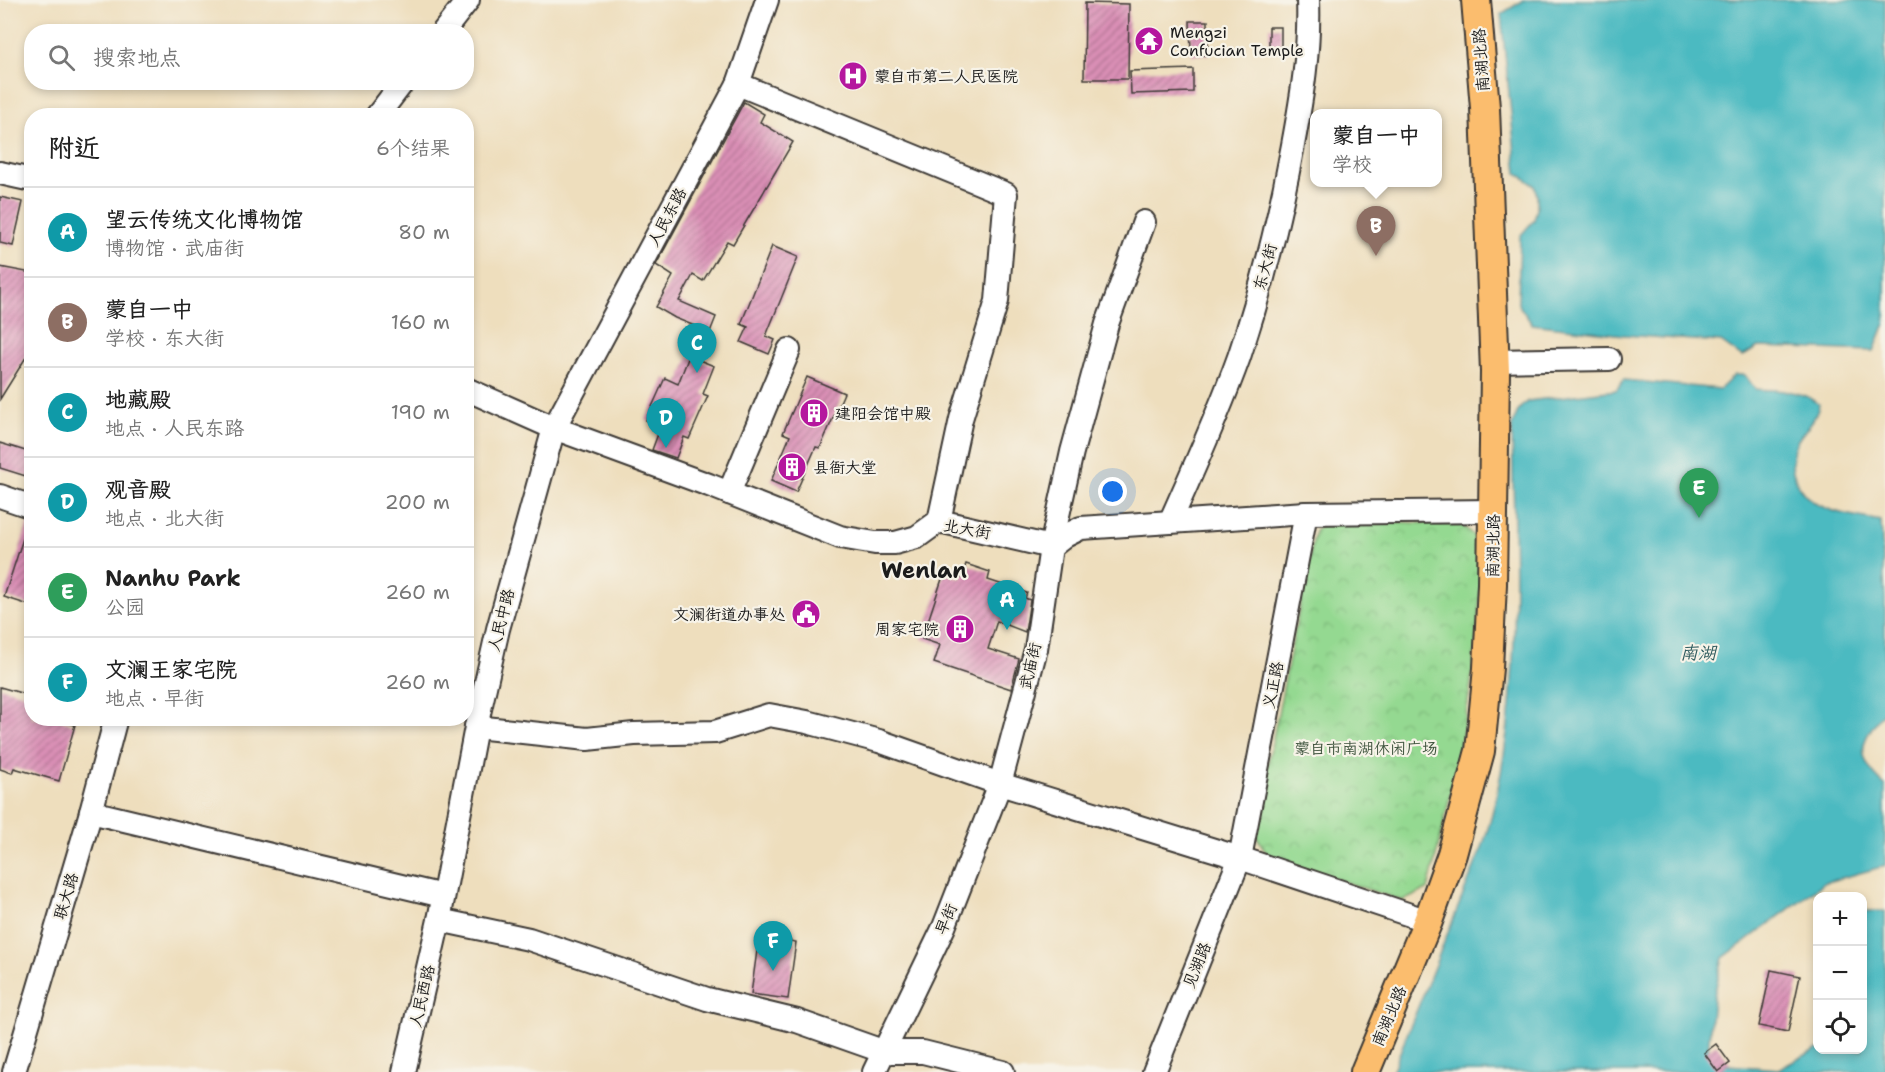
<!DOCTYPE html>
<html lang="zh">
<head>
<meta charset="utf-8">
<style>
  body { margin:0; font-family:"Shantell Sans","LXGW WenKai TC",sans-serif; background:#f6f6f6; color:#222 }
  .controls { position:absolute; right:18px; bottom:18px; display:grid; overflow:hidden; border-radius:12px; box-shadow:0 3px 9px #0003 }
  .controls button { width:54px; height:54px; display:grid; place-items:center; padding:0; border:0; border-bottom:2px solid #e0e0e0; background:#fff; color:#222; font:30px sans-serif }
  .you { position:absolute; left:1113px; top:492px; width:21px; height:21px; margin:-15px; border:4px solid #fff; border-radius:50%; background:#1a73e8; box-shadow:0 0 0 9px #1a73e833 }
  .badge { display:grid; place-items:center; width:39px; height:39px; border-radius:50%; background:#b5179e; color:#fff; font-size:20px; font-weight:700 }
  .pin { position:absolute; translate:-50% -50px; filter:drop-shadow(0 2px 3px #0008) }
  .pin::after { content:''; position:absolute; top:32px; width:21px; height:18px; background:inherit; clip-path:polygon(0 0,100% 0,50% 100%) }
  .popup { position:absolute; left:1310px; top:109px; width:132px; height:78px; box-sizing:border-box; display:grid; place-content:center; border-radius:12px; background:#fff; filter:drop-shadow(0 2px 4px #0005); font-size:20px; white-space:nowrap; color:#767676 }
  .popup b { font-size:22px; color:#222 }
  .popup::after { content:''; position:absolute; left:50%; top:100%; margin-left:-12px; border:12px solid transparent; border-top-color:#fff }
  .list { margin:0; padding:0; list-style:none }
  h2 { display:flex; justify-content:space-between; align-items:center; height:78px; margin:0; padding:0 24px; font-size:26px }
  h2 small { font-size:20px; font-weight:400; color:#767676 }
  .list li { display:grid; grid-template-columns:39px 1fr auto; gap:18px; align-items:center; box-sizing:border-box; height:90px; padding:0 24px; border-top:2px solid #e0e0e0 }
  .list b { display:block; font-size:22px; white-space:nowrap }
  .list p { margin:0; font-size:20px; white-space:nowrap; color:#767676 }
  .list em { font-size:20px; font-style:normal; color:#767676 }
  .icon { flex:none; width:33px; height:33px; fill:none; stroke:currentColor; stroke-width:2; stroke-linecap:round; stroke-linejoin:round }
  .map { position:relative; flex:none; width:1885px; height:1072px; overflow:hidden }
  .search { position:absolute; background:#fff; box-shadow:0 3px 9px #0003; left:24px; top:24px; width:450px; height:66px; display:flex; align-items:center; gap:15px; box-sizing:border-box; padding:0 21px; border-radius:24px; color:#767676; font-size:22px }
  .panel { position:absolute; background:#fff; box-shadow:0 3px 9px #0003; left:24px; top:108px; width:450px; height:618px; border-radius:24px }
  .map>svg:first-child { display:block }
  .park { fill:url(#park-crowns); stroke:#587a56; stroke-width:1.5 }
  .water { fill:#4bbac1; stroke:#346b6e; stroke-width:1.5 }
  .building { fill:url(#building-hatch) }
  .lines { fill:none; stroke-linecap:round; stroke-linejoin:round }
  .minor-casing { stroke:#3c3934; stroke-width:26 }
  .major-casing { stroke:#3c3934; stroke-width:32 }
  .minor { stroke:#fff; stroke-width:22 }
  .major { stroke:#fbbd6e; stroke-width:28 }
  .labels { text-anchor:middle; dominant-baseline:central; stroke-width:4.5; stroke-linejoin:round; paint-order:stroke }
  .poi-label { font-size:16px; fill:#1c1c1c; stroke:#f7f3e8; text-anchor:start }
  .street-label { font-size:16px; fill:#1c1c1c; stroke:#f7f3e8 }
  .park-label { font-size:16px; fill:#40553f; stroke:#f7f3e8 }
  .water-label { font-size:18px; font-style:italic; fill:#2f5b5e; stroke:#f7f3e8 }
  .district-label { font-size:22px; font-weight:bold; fill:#1c1c1c; stroke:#f7f3e8 }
</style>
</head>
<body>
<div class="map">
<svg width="1885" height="1072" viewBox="0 0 1885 1072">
  <defs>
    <pattern id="park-crowns" width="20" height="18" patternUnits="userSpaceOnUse" patternTransform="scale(1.5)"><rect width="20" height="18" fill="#94d991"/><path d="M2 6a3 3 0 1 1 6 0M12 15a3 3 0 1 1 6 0" fill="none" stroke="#7fba7c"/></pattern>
    <pattern id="building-hatch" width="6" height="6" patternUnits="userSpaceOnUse" patternTransform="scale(1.5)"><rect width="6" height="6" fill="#da8fb6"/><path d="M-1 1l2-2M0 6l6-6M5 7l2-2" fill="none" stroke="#b07493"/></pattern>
  </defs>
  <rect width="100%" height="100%" fill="#f7f3e8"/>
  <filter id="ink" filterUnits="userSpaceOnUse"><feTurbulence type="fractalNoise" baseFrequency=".0167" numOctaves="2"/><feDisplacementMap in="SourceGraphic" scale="12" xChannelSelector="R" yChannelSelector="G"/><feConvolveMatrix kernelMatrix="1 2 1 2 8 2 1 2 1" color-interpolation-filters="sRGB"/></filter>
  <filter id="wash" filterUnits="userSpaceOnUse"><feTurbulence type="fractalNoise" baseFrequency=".008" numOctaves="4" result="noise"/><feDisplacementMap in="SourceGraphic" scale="24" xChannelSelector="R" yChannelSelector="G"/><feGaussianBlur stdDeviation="1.35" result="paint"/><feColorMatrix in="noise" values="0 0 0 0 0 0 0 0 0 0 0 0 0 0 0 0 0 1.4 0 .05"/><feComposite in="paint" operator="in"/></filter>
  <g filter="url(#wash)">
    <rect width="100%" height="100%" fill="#eedebd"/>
    <!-- park -->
    <path class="park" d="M 1330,519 L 1462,525 C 1470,532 1478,539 1481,549 C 1485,560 1480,583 1480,595 C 1474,696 1452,792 1428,889 L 1403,901 L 1269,857 L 1254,832 L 1315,531 Z"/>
    <!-- water -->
    <g class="water">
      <path d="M 1524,0 L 1885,0 L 1885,323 L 1874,351 L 1758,347 L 1742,357 L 1721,342 L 1624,335 L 1532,324 L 1518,304 L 1520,236 L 1534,220 L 1537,209 L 1537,195 L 1534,185 L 1517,173 L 1501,14 Z"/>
      <path d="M 1735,375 L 1745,375 L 1755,389 C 1777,391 1801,389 1819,404 C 1817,420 1806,427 1798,440 C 1784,464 1796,495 1821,506 C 1840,515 1861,517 1881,521 L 1885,599 L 1885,711 C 1860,740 1853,757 1885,785 L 1885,866 L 1824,883 L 1723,958 L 1713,999 L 1708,1051 L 1715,1064 L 1779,1069 L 1817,1049 L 1862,1050 L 1863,911 L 1885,911 L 1885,1072 L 1392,1072 L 1483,845 C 1525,718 1514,560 1512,426 C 1516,416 1518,407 1528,401 L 1616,390 L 1624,380 L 1720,389 Z"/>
    </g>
    <g id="blocks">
      <!-- building -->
      <g class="building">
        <path d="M 1085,3 L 1129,4 L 1128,79 L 1084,79 Z"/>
        <path d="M 1190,21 L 1208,21 L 1208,55 L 1191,55 Z"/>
        <rect x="1269" y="27" width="12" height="24"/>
        <path d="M 1193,69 L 1193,92 L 1131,94 L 1130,71 Z"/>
        <path d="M 744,102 L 764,114 L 760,122 L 793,142 L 733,244 L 727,241 L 703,281 L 693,275 L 679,301 L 716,317 L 710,332 L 675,318 L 656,307 L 673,276 L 656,265 Z"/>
        <path d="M 0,197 L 23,202 L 13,246 L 0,243 Z"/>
        <path d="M 772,246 L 798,257 L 766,336 L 775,340 L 769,354 L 741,342 L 748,327 L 741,324 Z"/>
        <path d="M 0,267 L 32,273 L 32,348 L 29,354 L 28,354 L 0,399 Z"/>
        <path d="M 689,356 L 714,366 L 703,394 L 708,396 L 689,439 L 684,437 L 676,458 L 652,450 L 661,426 L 646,420 L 665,378 L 678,384 Z"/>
        <path d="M 807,377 L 844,393 L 820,448 L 816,447 L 796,492 L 771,481 L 790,436 L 783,433 Z"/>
        <path d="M 0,443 L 32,453 L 32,478 L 0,468 Z"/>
        <path d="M 29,520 L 32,521 L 32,606 L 4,597 Z"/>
        <path d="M 966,564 L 990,572 L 988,580 L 1027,593 L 1025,598 L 1030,600 L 1025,632 L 997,621 L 988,649 L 1019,659 L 1011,689 L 934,663 L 940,645 L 922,639 L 944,573 L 961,578 Z"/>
        <path d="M 0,687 L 32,696 L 32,718 L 53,718 L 75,725 L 59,781 L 14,768 L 12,773 L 0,769 Z"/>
        <path d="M 759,936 L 796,942 L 788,999 L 751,994 Z"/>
        <path d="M 1771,970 L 1800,976 L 1788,1032 L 1759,1026 Z"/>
        <path d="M 1716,1044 L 1730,1063 L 1718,1072 L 1704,1053 Z"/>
      </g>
    </g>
  </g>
  <g filter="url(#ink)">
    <use href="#blocks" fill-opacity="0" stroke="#3c3934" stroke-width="1.5"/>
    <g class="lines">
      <!-- minor casing -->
      <g class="minor-casing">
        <g id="minor">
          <path d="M 443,32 L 468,0"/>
          <path d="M 738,84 L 1006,194 L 997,301 L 961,419 L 939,521"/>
          <path d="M 377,116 L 403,82"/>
          <path d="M 0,173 L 32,180"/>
          <path d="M 1495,361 L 1609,359"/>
          <path d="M 466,389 L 554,428 L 709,485 L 840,537 L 875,543 L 895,543 L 917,537 L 939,521 L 1051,547 L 1065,536 L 1081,528 L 1306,513 L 1494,511"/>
          <path d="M 729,493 L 789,350"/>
          <path d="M 0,496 L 32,507"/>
          <path d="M 1170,522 C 1194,468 1219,413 1239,357 C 1262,288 1280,217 1293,145 C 1302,97 1310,49 1308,0"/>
          <path d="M 476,727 L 587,739 L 634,734 L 715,732 L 769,715 L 807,722 L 879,741 L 1000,784 L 1240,858 L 1428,921"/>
          <path d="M 91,812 L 443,896"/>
          <path d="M 439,920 L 529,939 L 707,999 L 797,1021 L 885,1052 L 923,1052 L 1003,1072"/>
          <path d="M 14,1072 L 91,812 L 116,718"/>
          <path d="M 404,1072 L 439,920 L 476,727 L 498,629 L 554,428 L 738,84 L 767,0"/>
          <path d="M 874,1072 L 944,927 L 1000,784 L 1036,649 L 1051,547 L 1072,452 L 1107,324 L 1144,222"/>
          <path d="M 1154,1072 L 1240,858 L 1306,513"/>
        </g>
      </g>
      <!-- major casing -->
      <g class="major-casing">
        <path id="major" d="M 1365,1072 L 1428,921 L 1452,854 L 1480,751 L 1488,668 L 1492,584 L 1495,372 L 1485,108 L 1476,0"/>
      </g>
      <!-- minor -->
      <use href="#minor" class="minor"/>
      <!-- major -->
      <use href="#major" class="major"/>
    </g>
  </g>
  <!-- icons -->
  <defs>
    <g id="temple-disc" transform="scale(1.5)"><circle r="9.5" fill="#b5179e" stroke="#f7f3e8"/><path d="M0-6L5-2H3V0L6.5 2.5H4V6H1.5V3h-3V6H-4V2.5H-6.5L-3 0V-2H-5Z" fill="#fff"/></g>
    <g id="hospital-disc" transform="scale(1.5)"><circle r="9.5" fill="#b5179e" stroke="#f7f3e8"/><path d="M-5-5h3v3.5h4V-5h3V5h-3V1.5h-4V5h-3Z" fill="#fff"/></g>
    <g id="building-disc" transform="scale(1.5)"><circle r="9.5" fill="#b5179e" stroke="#f7f3e8"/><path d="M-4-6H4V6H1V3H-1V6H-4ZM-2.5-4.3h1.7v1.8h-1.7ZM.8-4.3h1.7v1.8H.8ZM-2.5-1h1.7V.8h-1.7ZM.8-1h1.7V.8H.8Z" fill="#fff"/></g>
    <g id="civic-disc" transform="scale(1.5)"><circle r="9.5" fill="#b5179e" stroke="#f7f3e8"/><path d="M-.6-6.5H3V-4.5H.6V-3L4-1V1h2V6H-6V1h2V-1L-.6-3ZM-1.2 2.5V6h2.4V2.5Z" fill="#fff"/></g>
  </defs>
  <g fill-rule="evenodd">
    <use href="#temple-disc" x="1149" y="41"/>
    <use href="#hospital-disc" x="853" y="76"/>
    <use href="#building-disc" x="814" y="413"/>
    <use href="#building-disc" x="792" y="467"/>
    <use href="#civic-disc" x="806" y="614"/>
    <use href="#building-disc" x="960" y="629"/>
  </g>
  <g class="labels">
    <!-- poi labels -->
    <g class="poi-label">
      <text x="1170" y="32">Mengzi<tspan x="1170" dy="18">Confucian Temple</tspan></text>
      <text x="874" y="76">蒙自市第二人民医院</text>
      <text x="835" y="413">建阳会馆中殿</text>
      <text x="813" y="467">县衙大堂</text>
      <text x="785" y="614" text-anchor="end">文澜街道办事处</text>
      <text x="939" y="629" text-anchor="end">周家宅院</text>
    </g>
    <!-- street labels -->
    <g class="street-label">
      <text transform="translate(1481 60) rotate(-94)">南湖北路</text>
      <text transform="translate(667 217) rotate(-62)">人民东路</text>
      <text transform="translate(1265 267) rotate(-75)">东大街</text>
      <text transform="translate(967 529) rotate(10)">北大街</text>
      <text transform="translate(1493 546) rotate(-89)">南湖北路</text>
      <text transform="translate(501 620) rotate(-76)">人民中路</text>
      <text transform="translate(1030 666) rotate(-77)">武庙街</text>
      <text transform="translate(1273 685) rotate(-79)">义正路</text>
      <text transform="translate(66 896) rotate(-73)">联大路</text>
      <text transform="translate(946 919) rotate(-67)">早街</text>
      <text transform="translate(1197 965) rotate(-68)">见湖路</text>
      <text transform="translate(422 996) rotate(-77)">人民西路</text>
      <text transform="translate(1389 1016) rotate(-67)">南湖北路</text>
    </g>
    <!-- park labels -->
    <g class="park-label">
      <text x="1366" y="748">蒙自市南湖休闲广场</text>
    </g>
    <!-- water labels -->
    <g class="water-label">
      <text x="1698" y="653">南湖</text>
    </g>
    <!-- district labels -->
    <g class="district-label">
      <text x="924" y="570">Wenlan</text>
    </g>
  </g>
</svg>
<div class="controls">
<button>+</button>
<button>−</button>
<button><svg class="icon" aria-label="locate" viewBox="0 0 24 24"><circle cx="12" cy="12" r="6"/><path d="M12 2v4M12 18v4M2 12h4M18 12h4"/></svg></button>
</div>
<div class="you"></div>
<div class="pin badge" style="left:1007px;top:630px;background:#0f9aa8">A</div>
<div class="pin badge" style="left:1376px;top:256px;background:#8d6e63">B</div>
<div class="popup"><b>蒙自一中</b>学校</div>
<div class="pin badge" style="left:697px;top:373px;background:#0f9aa8">C</div>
<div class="pin badge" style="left:666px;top:448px;background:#0f9aa8">D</div>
<div class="pin badge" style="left:1699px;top:518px;background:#2e9e5b">E</div>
<div class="pin badge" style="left:773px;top:971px;background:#0f9aa8">F</div>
<div class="search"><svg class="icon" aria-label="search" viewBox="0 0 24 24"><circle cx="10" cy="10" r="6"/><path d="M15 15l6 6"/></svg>搜索地点</div>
<section class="panel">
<h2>附近<small>6个结果</small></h2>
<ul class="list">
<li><span class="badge" style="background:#0f9aa8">A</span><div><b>望云传统文化博物馆</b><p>博物馆 · 武庙街</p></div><em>80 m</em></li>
<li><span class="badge" style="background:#8d6e63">B</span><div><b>蒙自一中</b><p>学校 · 东大街</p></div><em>160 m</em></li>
<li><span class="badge" style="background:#0f9aa8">C</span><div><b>地藏殿</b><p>地点 · 人民东路</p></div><em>190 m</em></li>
<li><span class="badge" style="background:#0f9aa8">D</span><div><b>观音殿</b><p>地点 · 北大街</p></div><em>200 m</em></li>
<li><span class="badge" style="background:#2e9e5b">E</span><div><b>Nanhu Park</b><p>公园</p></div><em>260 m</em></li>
<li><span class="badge" style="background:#0f9aa8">F</span><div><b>文澜王家宅院</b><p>地点 · 早街</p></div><em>260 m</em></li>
</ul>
</section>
</div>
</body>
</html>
